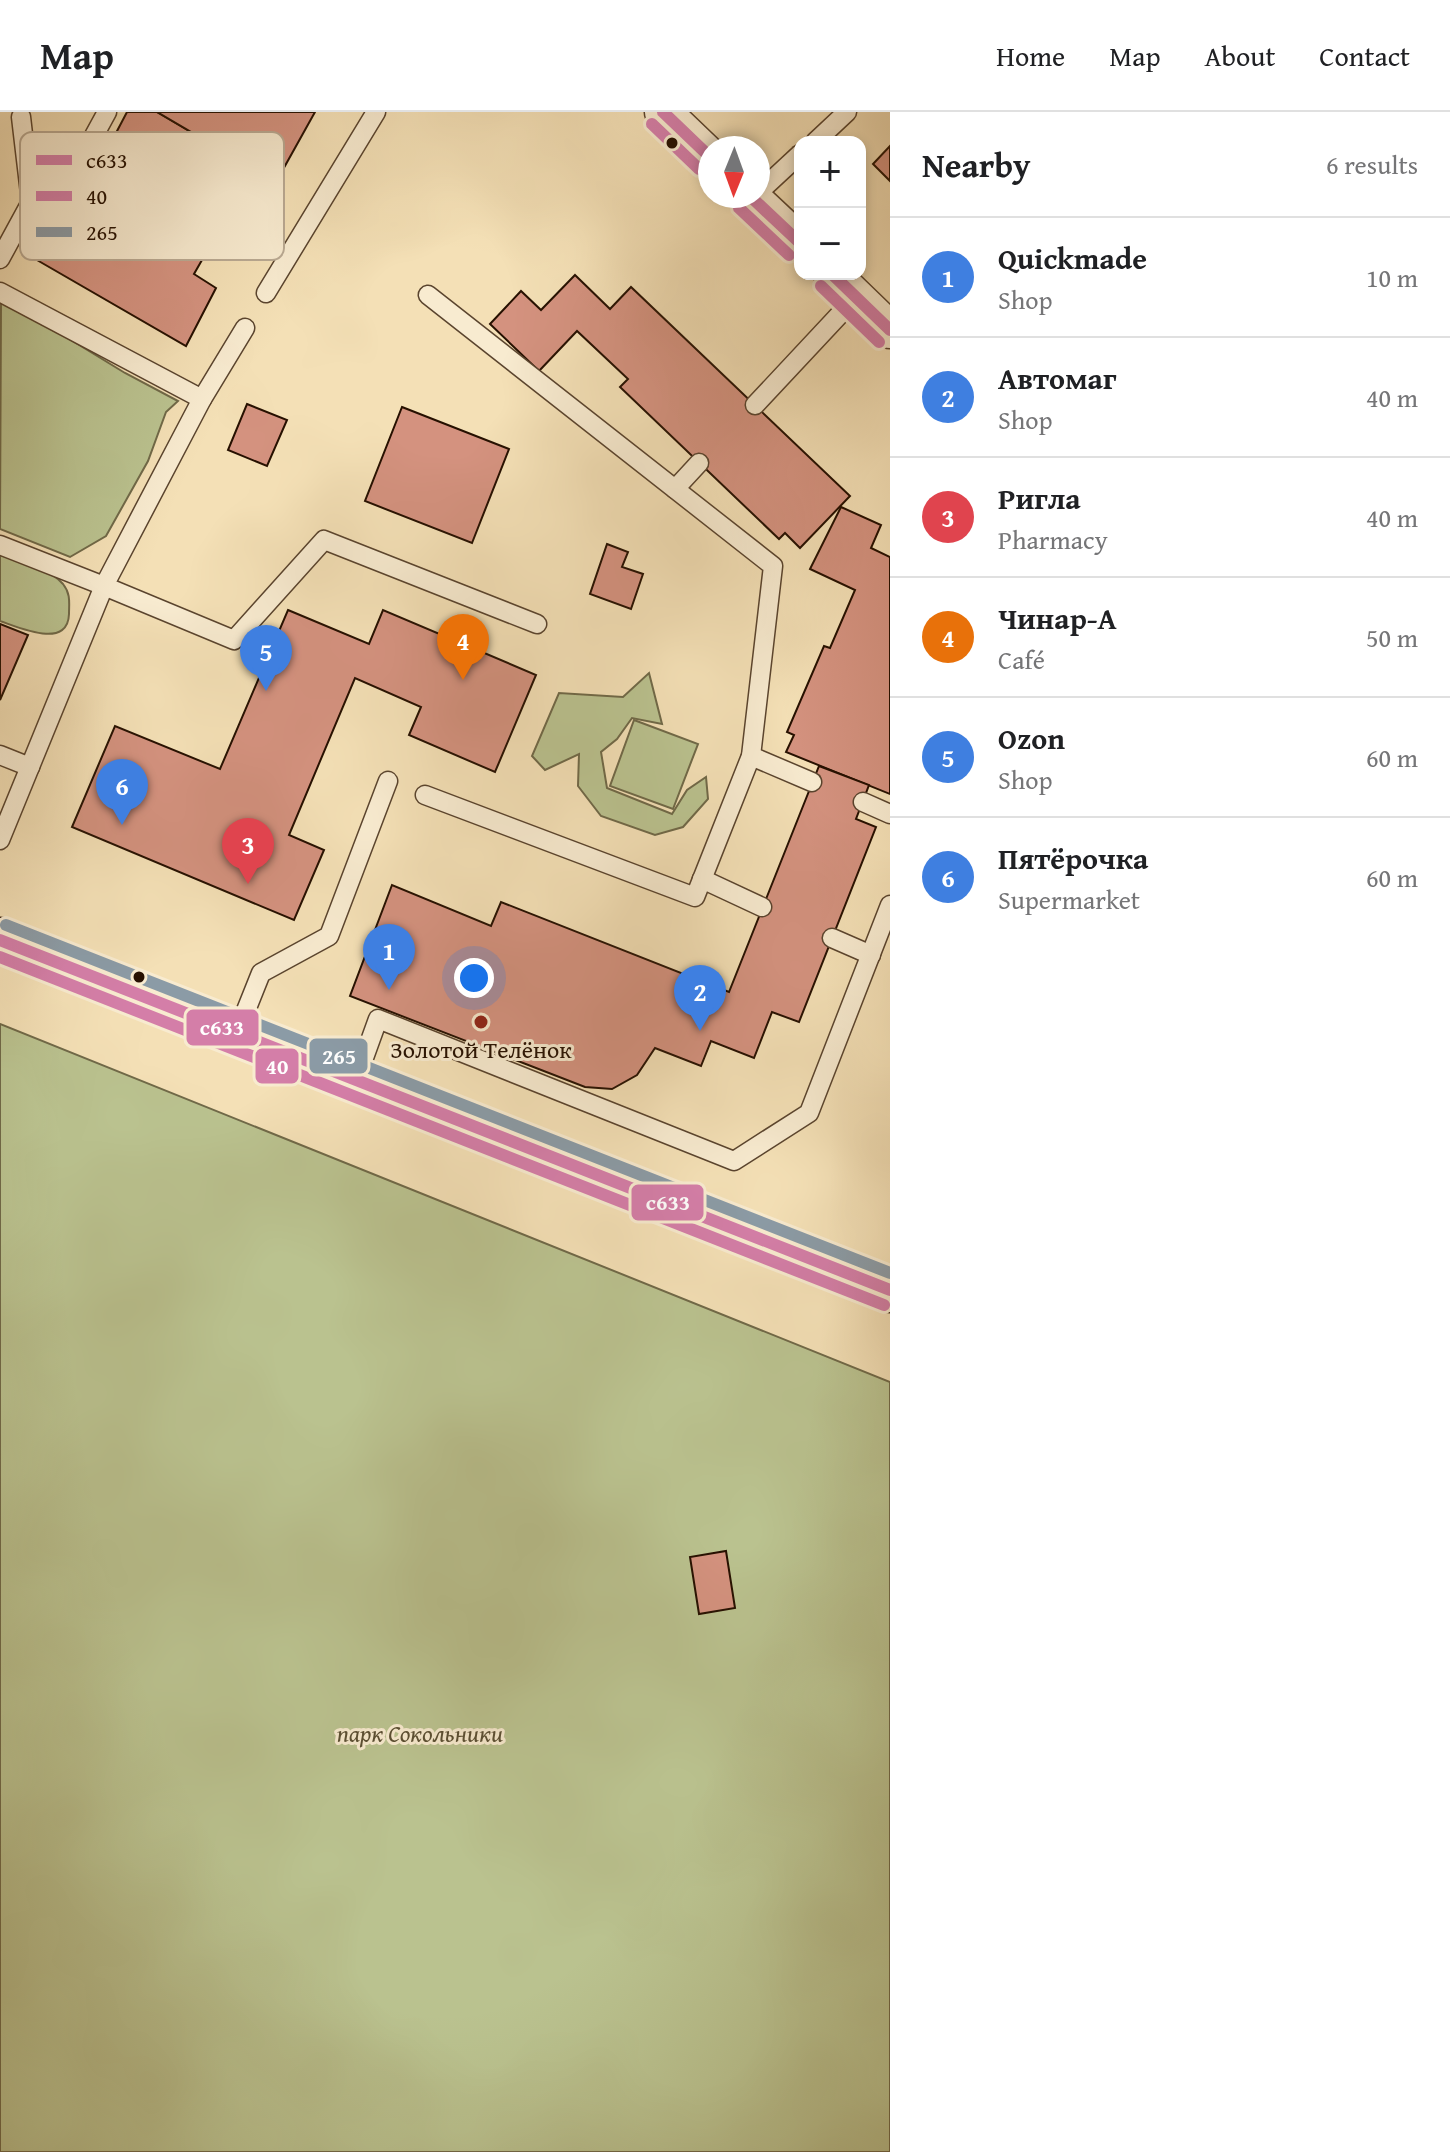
<!DOCTYPE html>
<html lang="en">
<head>
<meta charset="utf-8">
<style>
  body { margin:0; font-family:"Gentium Book Plus",serif; background:#f6f6f6; color:#202124 }
  .controls { position:absolute; right:24px; top:24px; display:grid; overflow:hidden; border-radius:16px; box-shadow:0 4px 12px #0003 }
  .controls button { width:72px; height:72px; display:grid; place-items:center; padding:0; border:0; border-bottom:2px solid #e0e0e0; background:#fff; color:#202124; font:40px sans-serif }
  .compass { position:absolute; left:698px; top:24px; width:72px; height:72px; border-radius:50%; background:#fff; box-shadow:0 4px 12px #0003; rotate:181deg }
  .you { position:absolute; left:474px; top:866px; width:28px; height:28px; margin:-20px; border:6px solid #fff; border-radius:50%; background:#1a73e8; box-shadow:0 0 0 12px #1a73e833 }
  .badge { display:grid; place-items:center; width:52px; height:52px; border-radius:50%; background:#8f2418; color:#fff; font-size:26px; font-weight:700 }
  .pin { position:absolute; translate:-50% -66px; filter:drop-shadow(0 2px 4px #0008) }
  .pin::after { content:''; position:absolute; top:42px; width:28px; height:24px; background:inherit; clip-path:polygon(0 0,100% 0,50% 100%) }
  .list { margin:0; padding:0; list-style:none }
  h2 { display:flex; justify-content:space-between; align-items:center; height:104px; margin:0; padding:0 32px; font-size:34px }
  h2 small { font-size:26px; font-weight:400; color:#757577 }
  .list li { display:grid; grid-template-columns:52px 1fr auto; gap:24px; align-items:center; box-sizing:border-box; height:120px; padding:0 32px; border-top:2px solid #e0e0e0 }
  .list b { display:block; font-size:30px; white-space:nowrap }
  .list p { margin:0; font-size:26px; white-space:nowrap; color:#757577 }
  .list em { font-size:26px; font-style:normal; color:#757577 }
  .map { position:relative; flex:none; width:890px; height:2040px; overflow:hidden }
  header { display:flex; align-items:center; gap:48px; box-sizing:border-box; height:112px; padding:0 40px; background:#fff; border-bottom:2px solid #e0e0e0 }
  header strong { font-size:38px }
  nav { display:flex; gap:44px; margin-inline-start:auto; font-size:28px }
  main { display:flex }
  aside { flex:1; background:#fff }
  .map>svg:first-child { display:block }
  .green { fill:#bac28f; stroke:#706948; stroke-width:2 }
  .building { fill:#d4927f; stroke:#261000; stroke-width:2 }
  .lines { fill:none; stroke-linecap:round; stroke-linejoin:round }
  .lane-casing { stroke:#5a442e; stroke-width:21 }
  .street-casing { stroke:#5a442e; stroke-width:39 }
  .secondary-casing { stroke:#261000; stroke-width:47 }
  .lane { stroke:#f8ebd0; stroke-width:18 }
  .street { stroke:#f8ebd0; stroke-width:36 }
  .secondary { stroke:#f8ebd0; stroke-width:44 }
  .bus-1-casing { stroke:#f8ebd0; stroke-width:18 }
  .bus-2-casing { stroke:#f8ebd0; stroke-width:18 }
  .bus-3-casing { stroke:#f8ebd0; stroke-width:18 }
  .bus-1 { stroke:#d47ea8; stroke-width:12 }
  .bus-2 { stroke:#d47ea8; stroke-width:12 }
  .bus-3 { stroke:#8b9ba6; stroke-width:12 }
  .bus-dot { fill:#261000; stroke:#f8ebd0; stroke-width:3 }
  .poi-dot { fill:#8f2418; stroke:#f8ebd0; stroke-width:3 }
  .labels { text-anchor:middle; dominant-baseline:central; stroke-width:6; stroke-linejoin:round; paint-order:stroke }
  .poi-label { font-size:24px; fill:#261000; stroke:#f8ebd0 }
  .park-label { font-size:24px; font-style:italic; fill:#5a4e32; stroke:#f8ebd0 }
  .key { fill:#f8ebd0; stroke:#b9a992; stroke-width:2 }
  .key-label { font-size:22px; fill:#261000 }
  .line-badge { stroke:#f8ebd0; stroke-width:3 }
  .badge-label { font-size:22px; text-anchor:middle; font-weight:bold; fill:#fff }
</style>
</head>
<body>
<header>
<strong>Map</strong>
<nav><a>Home</a><a>Map</a><a>About</a><a>Contact</a></nav>
</header>
<main>
<div class="map">
<svg width="890" height="2040" viewBox="0 0 890 2040">
  <rect width="100%" height="100%" fill="#f4e0b6"/>
  <filter id="stains"><feTurbulence type="fractalNoise" baseFrequency=".0025" numOctaves="4"/><feColorMatrix values="0 0 0 0 .2 0 0 0 0 .09 0 0 0 0 .02 0 0 0 .5 -.17"/></filter>
  <radialGradient id="worn" r=".72"><stop offset=".6" stop-color="#630" stop-opacity="0"/><stop offset="1" stop-color="#630" stop-opacity=".3"/></radialGradient>
  <!-- green -->
  <g class="green">
    <path d="M 1,189 L 17,195 L 125,261 L 178,289 L 166,300 L 148,349 L 106,424 L 70,445 L 0,417 Z"/>
    <path d="M 0,443 C 21,450 48,455 63,472 C 71,482 69,491 69,502 C 68,538 18,515 0,509 Z"/>
    <path d="M 649,561 L 662,612 L 632,606 L 617,627 L 601,640 L 607,676 L 672,702 L 687,678 L 706,665 L 708,687 L 683,715 L 655,723 L 601,704 L 578,674 L 579,642 L 545,658 L 532,644 L 559,581 L 623,585 Z"/>
    <path d="M 634,608 L 698,632 L 673,697 L 610,674 Z"/>
    <path d="M 0,912 L 890,1270 L 890,2040 L 0,2040 Z"/>
  </g>
  <!-- building -->
  <g class="building">
    <path d="M 127,0 L 157,0 L 254,57 L 194,162 L 216,176 L 186,234 L 30,144 L 68,82 L 113,107 L 136,61 L 105,42 Z"/>
    <path d="M 157,0 L 315,0 L 276,70 Z"/>
    <path d="M 890,34 L 890,69 L 873,52 Z"/>
    <path d="M 575,163 L 610,197 L 631,175 L 850,384 L 800,436 L 785,421 L 779,427 L 620,275 L 628,267 L 577,219 L 539,259 L 490,212 L 521,179 L 541,198 Z"/>
    <path d="M 247,292 L 287,308 L 267,354 L 228,338 Z"/>
    <path d="M 402,295 L 509,337 L 472,431 L 365,389 Z"/>
    <path d="M 841,395 L 881,413 L 871,436 L 890,445 L 890,682 L 786,640 L 794,623 L 787,620 L 824,534 L 830,536 L 855,478 L 810,457 Z"/>
    <path d="M 607,432 L 628,440 L 622,455 L 643,462 L 631,497 L 590,482 Z"/>
    <path d="M 288,498 L 369,532 L 383,498 L 536,563 L 495,660 L 409,623 L 421,595 L 355,566 L 289,723 L 324,738 L 294,808 L 72,715 L 115,614 L 220,657 Z"/>
    <path d="M 0,512 L 28,523 L 0,588 Z"/>
    <path d="M 819,654 L 869,673 L 856,707 L 876,715 L 799,910 L 772,900 L 754,946 L 711,929 L 701,954 L 655,936 L 637,963 L 612,977 L 585,975 L 350,884 L 392,773 L 491,814 L 501,790 L 729,880 Z"/>
    <path d="M 726,1439 L 735,1496 L 699,1502 L 690,1445 Z"/>
  </g>
  <g class="lines">
    <!-- lane casing -->
    <g class="lane-casing">
      <g id="lane">
        <path d="M 815,30 L 847,0"/>
        <path d="M 758,81 L 800,42"/>
        <path d="M 31,90 L 77,55 L 107,0"/>
        <path d="M 0,147 L 31,90 L 21,5"/>
        <path d="M 0,180 L 202,287 L 245,216"/>
        <path d="M 266,181 L 376,0"/>
        <path d="M 202,287 L 104,474 L 234,528 L 324,428 L 537,512"/>
        <path d="M 755,293 L 856,185"/>
        <path d="M 675,377 L 699,351"/>
        <path d="M 0,433 L 104,474 L 0,728"/>
        <path d="M 0,643 L 30,655"/>
        <path d="M 751,644 L 812,670"/>
        <path d="M 425,683 L 695,785 L 751,644 L 773,454 L 428,183"/>
        <path d="M 863,690 L 890,702"/>
        <path d="M 702,767 L 762,795"/>
        <path d="M 832,826 L 871,843"/>
        <path d="M 237,921 L 261,861 L 329,824 L 388,669"/>
        <path d="M 356,968 L 378,907 L 734,1049 L 809,1001 L 890,793"/>
      </g>
    </g>
    <!-- street casing -->
    <g class="street-casing">
      <g id="street">
        <path d="M 663,0 L 710,45"/>
        <path d="M 750,84 L 800,131"/>
        <path d="M 832,162 L 890,218"/>
      </g>
    </g>
    <!-- secondary casing -->
    <g class="secondary-casing">
      <path id="secondary" d="M 0,828 L 890,1178"/>
    </g>
    <!-- lane -->
    <use href="#lane" class="lane"/>
    <!-- street -->
    <use href="#street" class="street"/>
    <!-- secondary -->
    <use href="#secondary" class="secondary"/>
    <!-- bus-1 casing -->
    <g class="bus-1-casing">
      <g id="bus-1">
        <path d="M 663,0 L 710,45"/>
        <path d="M 750,84 L 800,131"/>
        <path d="M 832,162 L 890,218"/>
        <path d="M 0,828 L 890,1178"/>
      </g>
    </g>
    <!-- bus-2 casing -->
    <g class="bus-2-casing">
      <g id="bus-2">
        <path d="M 652,12 L 699,57"/>
        <path d="M 739,96 L 789,143"/>
        <path d="M 821,174 L 879,230"/>
        <path d="M 0,845 L 884,1193"/>
      </g>
    </g>
    <!-- bus-3 casing -->
    <g class="bus-3-casing">
      <path id="bus-3" d="M 6,813 L 890,1161"/>
    </g>
    <!-- bus-1 -->
    <use href="#bus-1" class="bus-1"/>
    <!-- bus-2 -->
    <use href="#bus-2" class="bus-2"/>
    <!-- bus-3 -->
    <use href="#bus-3" class="bus-3"/>
  </g>
  <!-- markers -->
  <g class="bus-dot">
    <circle cx="672" cy="31" r="7"/>
    <circle cx="139" cy="865" r="7"/>
  </g>
  <circle class="poi-dot" cx="481" cy="910" r="8"/>
  <g class="labels">
    <!-- poi labels -->
    <g class="poi-label">
      <text x="481" y="937">Золотой Телёнок</text>
    </g>
    <!-- park labels -->
    <g class="park-label">
      <text x="420" y="1621">парк Сокольники</text>
    </g>
  </g>
  <!-- legend -->
  <rect x="20" y="20" width="264" height="128" rx="12" class="key"/>
  <rect x="36" y="43" width="36" height="10" fill="#d47ea8"/>
  <rect x="36" y="79" width="36" height="10" fill="#d47ea8"/>
  <rect x="36" y="115" width="36" height="10" fill="#8b9ba6"/>
  <g class="key-label">
    <text x="86" y="56">с633</text>
    <text x="86" y="92">40</text>
    <text x="86" y="128">265</text>
  </g>
  <g class="line-badge">
    <rect x="185" y="896" width="75" height="39" rx="8" fill="#d47ea8"/>
    <rect x="308" y="925" width="61" height="38" rx="8" fill="#8b9ba6"/>
    <rect x="254" y="935" width="46" height="38" rx="8" fill="#d47ea8"/>
    <rect x="630" y="1071" width="75" height="39" rx="8" fill="#d47ea8"/>
  </g>
  <g class="badge-label">
    <text x="222" y="923">с633</text>
    <text x="339" y="952">265</text>
    <text x="277" y="962">40</text>
    <text x="668" y="1098">с633</text>
  </g>
  <rect width="100%" height="100%" filter="url(#stains)"/>
  <rect width="100%" height="100%" fill="url(#worn)"/>
</svg>
<div class="controls">
<button>+</button>
<button>−</button>
</div>
<svg class="compass" viewBox="-18 -18 36 36"><path d="M0-13l5 13h-10z" fill="#e53935"/><path d="M0 13l5-13h-10z" fill="#757577"/></svg>
<div class="you"></div>
<div class="pin badge" style="left:389px;top:878px;background:#3f7fe0">1</div>
<div class="pin badge" style="left:700px;top:919px;background:#3f7fe0">2</div>
<div class="pin badge" style="left:248px;top:772px;background:#e0444e">3</div>
<div class="pin badge" style="left:463px;top:568px;background:#e8710a">4</div>
<div class="pin badge" style="left:266px;top:579px;background:#3f7fe0">5</div>
<div class="pin badge" style="left:122px;top:713px;background:#3f7fe0">6</div>
</div>
<aside>
<h2>Nearby<small>6 results</small></h2>
<ul class="list">
<li><span class="badge" style="background:#3f7fe0">1</span><div><b>Quickmade</b><p>Shop</p></div><em>10 m</em></li>
<li><span class="badge" style="background:#3f7fe0">2</span><div><b>Автомаг</b><p>Shop</p></div><em>40 m</em></li>
<li><span class="badge" style="background:#e0444e">3</span><div><b>Ригла</b><p>Pharmacy</p></div><em>40 m</em></li>
<li><span class="badge" style="background:#e8710a">4</span><div><b>Чинар-А</b><p>Café</p></div><em>50 m</em></li>
<li><span class="badge" style="background:#3f7fe0">5</span><div><b>Ozon</b><p>Shop</p></div><em>60 m</em></li>
<li><span class="badge" style="background:#3f7fe0">6</span><div><b>Пятёрочка</b><p>Supermarket</p></div><em>60 m</em></li>
</ul>
</aside>
</main>
</body>
</html>
